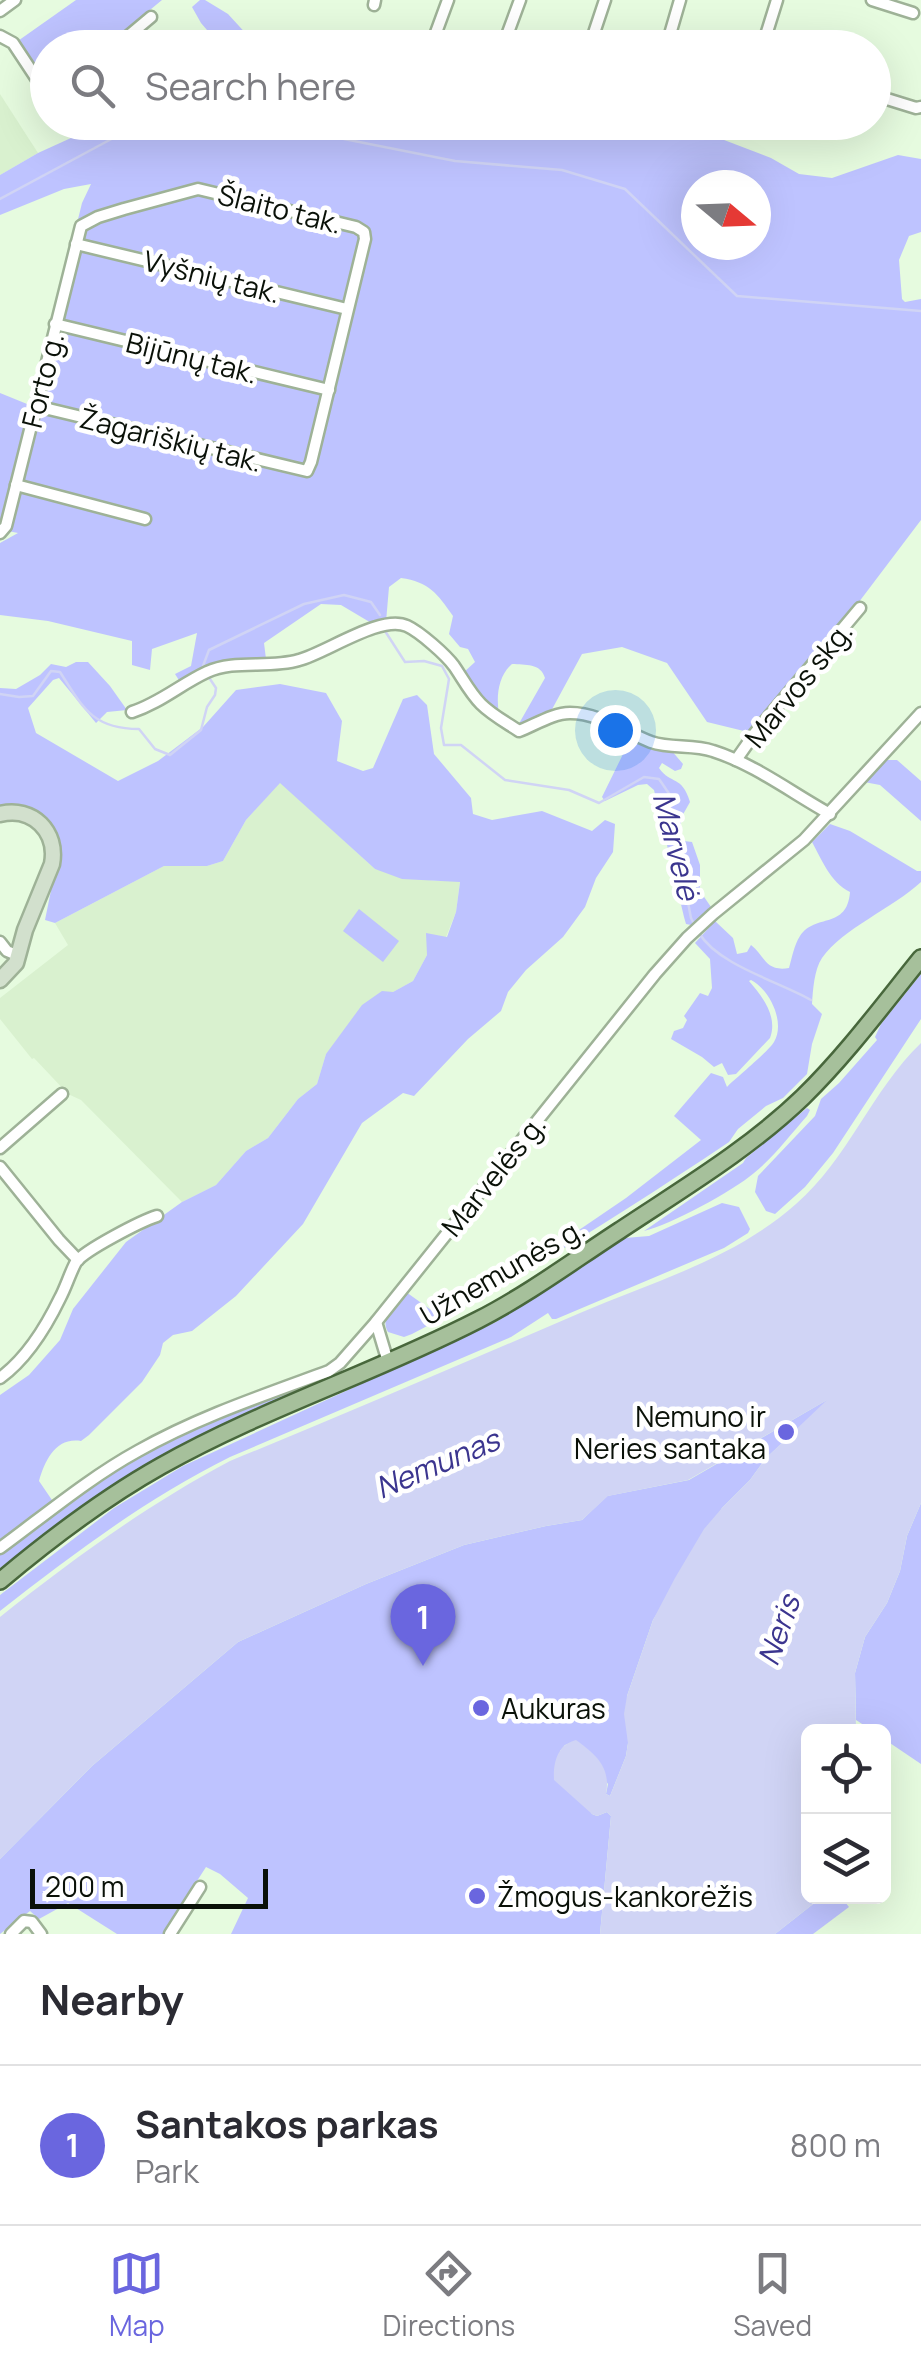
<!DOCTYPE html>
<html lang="en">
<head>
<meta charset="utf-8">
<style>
  body { margin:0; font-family:Manrope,sans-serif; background:#f7f7f7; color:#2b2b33 }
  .controls { position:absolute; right:30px; bottom:30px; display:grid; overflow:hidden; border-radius:15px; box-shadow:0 10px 40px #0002 }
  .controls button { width:90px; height:90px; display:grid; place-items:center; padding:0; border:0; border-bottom:2px solid #e1e1e2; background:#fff; color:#2b2b33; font:50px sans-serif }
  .compass { position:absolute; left:681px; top:170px; width:90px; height:90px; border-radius:50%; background:#fff; box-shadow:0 10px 40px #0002; rotate:109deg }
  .scale { position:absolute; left:30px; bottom:25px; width:238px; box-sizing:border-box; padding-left:10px; border:5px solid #0a1108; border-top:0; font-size:28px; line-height:35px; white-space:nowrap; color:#0a1108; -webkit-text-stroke:8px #fff; paint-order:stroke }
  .you { position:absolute; left:615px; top:730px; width:35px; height:35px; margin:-25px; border:8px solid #fff; border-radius:50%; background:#1a73e8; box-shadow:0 0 0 15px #1a73e833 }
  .badge { display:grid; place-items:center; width:65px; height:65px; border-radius:50%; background:#6a66df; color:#fff; font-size:32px; font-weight:700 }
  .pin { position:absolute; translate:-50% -82px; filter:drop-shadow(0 2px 5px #0008) }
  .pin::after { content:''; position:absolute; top:52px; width:35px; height:30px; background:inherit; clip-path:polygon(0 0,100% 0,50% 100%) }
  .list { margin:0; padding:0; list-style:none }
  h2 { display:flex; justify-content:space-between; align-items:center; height:130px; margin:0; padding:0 40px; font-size:42px }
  h2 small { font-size:32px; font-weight:400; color:#7c7c81 }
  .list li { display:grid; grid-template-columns:65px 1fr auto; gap:30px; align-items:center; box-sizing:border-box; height:160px; padding:0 40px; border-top:2px solid #e1e1e2 }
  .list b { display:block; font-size:38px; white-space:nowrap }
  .list p { margin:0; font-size:32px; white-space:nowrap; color:#7c7c81 }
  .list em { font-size:32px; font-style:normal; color:#7c7c81 }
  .icon { flex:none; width:55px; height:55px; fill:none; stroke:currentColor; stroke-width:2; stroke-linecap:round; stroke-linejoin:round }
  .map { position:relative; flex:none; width:921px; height:1934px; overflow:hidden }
  .search { position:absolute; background:#fff; box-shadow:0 10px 40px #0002; left:30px; right:30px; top:30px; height:110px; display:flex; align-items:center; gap:25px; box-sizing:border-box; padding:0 35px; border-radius:55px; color:#7c7c81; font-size:38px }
  .sheet { height:290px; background:#fff }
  nav { display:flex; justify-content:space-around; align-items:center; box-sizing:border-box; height:140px; border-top:2px solid #e1e1e2; background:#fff; font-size:28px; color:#7c7c81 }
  nav a { display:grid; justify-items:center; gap:5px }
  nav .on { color:#6a66df }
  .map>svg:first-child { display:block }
  .built { fill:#d9f1cf }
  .green { fill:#bec3ff; fill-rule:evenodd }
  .water { fill:#d0d4f5 }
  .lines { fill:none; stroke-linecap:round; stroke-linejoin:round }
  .stream { stroke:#d0d4f5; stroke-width:2.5 }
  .street-casing { stroke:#9eb297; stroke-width:15 }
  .secondary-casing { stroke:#9eb297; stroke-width:19 }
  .primary-casing { stroke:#48673c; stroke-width:20 }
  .street { stroke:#fff; stroke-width:10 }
  .secondary { stroke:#d2e0cd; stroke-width:14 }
  .primary { stroke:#a6c09b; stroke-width:15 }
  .poi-dot { fill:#6a66df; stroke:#fff; stroke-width:4 }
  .labels { text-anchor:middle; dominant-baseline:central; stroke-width:9; stroke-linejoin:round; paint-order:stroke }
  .street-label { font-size:28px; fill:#0a1108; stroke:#fff }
  .poi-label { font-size:28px; fill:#0a1108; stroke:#fff; text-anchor:start }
  .water-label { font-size:30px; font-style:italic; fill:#3b358f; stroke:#fff }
</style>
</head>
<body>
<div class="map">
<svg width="921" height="1934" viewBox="0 0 921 1934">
  <rect width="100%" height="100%" fill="#e6fbdf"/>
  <!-- built -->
  <g class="built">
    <path d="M 0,94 L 38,153 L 0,175 Z"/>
    <path d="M 280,782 L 375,869 L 434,881 L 460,881 L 456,912 L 446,937 L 427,955 L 413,981 L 393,992 L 326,1054 L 317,1084 L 298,1099 L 268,1138 L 246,1151 L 216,1185 L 182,1202 L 81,1100 L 68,1094 L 34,1058 L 32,1059 L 0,1019 L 0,998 L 68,945 L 55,923 L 164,866 L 207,866 L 223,861 L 246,820 Z"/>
  </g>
  <!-- green -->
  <g class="green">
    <path d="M 76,0 L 162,0 L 105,47 L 48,48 L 47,92 L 15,43 Z"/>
    <path d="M 200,0 L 205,0 L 228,14 L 250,38 L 275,44 L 288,41 L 306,47 L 200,47 L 213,37 L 201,23 L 192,7 Z"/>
    <path d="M 677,122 L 771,158 L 799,174 L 832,178 L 898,155 L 921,159 L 921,232 L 909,236 L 899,260 L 902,299 L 905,302 L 921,299 L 921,520 L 812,664 L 748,732 L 707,722 L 667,663 L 622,647 L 582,654 L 550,713 L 517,727 L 545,678 C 541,663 525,665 512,664 C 498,676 496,697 499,714 L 486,706 L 463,673 L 475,662 L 468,649 L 460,647 L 449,634 L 453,616 C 437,593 429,582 401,578 L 389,587 L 386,622 L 373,624 L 341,605 L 321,604 L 264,643 L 266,659 L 217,666 L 182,685 L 175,674 L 191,666 L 197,633 L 152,649 L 150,670 L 132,665 L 132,641 L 48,621 L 0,615 L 0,543 L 18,533 L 3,530 L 0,533 L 0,393 L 32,406 L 82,203 L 91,184 L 64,189 L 0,215 L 0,175 L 38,153 L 104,123 ZM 696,185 L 756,185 L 756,245 L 696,245 Z"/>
    <path d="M 76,662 L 88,662 L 110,686 L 127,710 L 107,712 L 96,723 L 59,678 L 53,680 L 28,708 L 36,733 L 118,781 L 158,761 L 203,727 L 236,690 L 280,684 L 326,693 L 342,721 L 337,761 L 363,771 L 373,768 L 403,699 L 417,695 L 427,705 L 434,754 L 471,798 L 473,814 L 492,820 L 542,811 L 592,831 L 605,820 L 615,824 L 613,852 L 596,878 L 585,907 L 563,937 L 526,970 L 508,992 L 501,1011 L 468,1039 L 414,1096 L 403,1093 L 362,1123 L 303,1224 L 236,1296 L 192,1331 L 173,1335 L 163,1343 L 160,1355 L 142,1382 L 89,1435 L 81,1441 C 56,1437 45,1460 39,1481 L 54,1503 L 160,1444 L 251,1406 L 334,1376 L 193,1438 L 124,1477 L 0,1568 L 0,1395 L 29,1375 L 60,1340 L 73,1309 L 126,1242 L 182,1202 L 216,1185 L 246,1151 L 268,1138 L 298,1099 L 317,1084 L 326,1054 L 362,1005 L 382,991 L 393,992 L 413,981 L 427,955 L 426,933 L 447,937 L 456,912 L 460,882 L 402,879 L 375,869 L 280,783 L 246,820 L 223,861 L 207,866 L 164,866 L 55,923 L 45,920 L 58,856 L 23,808 L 13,806 L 0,810 L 0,688 L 16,689 L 40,675 L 51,664 L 66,667 Z"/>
    <path d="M 637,740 L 671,750 L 683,764 L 681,769 L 675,771 L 662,763 L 659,768 C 671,785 682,775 690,802 L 681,818 L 681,825 L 673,831 L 676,840 L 692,842 L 700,865 L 700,891 L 711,907 L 691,925 L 686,924 L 684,917 L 654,790 L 647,784 L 638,785 L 605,801 L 602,797 L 626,748 Z"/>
    <path d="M 887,760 L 897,760 L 921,781 L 921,821 L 880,785 L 864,782 Z"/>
    <path d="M 830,824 L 850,831 L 917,871 L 921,871 L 921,882 C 893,908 842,929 822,958 C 814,970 813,990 812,1004 L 822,1014 L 812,1044 L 807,1074 L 783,1098 L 766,1106 L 738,1129 L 729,1142 C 626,1211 522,1277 412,1334 L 404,1337 L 388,1332 C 379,1316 396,1304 406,1292 L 434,1312 L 554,1247 L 626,1198 L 701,1140 L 674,1116 L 711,1073 L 723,1077 L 727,1087 C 737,1077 768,1052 774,1042 C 786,1022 769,989 751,980 L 749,981 C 763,997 778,1017 770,1038 L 736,1074 L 728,1075 L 722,1063 L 714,1067 L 702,1057 L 671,1039 L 674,1031 L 683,1028 L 687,1020 L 684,1016 L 700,993 L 708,996 L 712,988 L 710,959 L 695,943 L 715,921 L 733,938 L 737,954 L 747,952 L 751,945 C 765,956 765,972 789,968 C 792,958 794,945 800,936 C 815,913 847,930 850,892 C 830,882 822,860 812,842 Z"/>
    <path d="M 359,909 L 399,941 L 383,962 L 343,931 Z"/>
    <path d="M 921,974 L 921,1019 L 833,1153 L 805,1187 L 775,1214 L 766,1211 L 755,1192 L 758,1176 L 815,1116 L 821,1099 L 839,1083 L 877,1040 L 875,1037 L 881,1024 Z"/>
    <path d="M 807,1108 L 810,1110 L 807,1116 C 790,1135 774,1157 754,1173 C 733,1191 670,1225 644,1231 L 743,1163 L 746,1158 Z"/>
    <path d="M 722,1203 L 739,1207 L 750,1229 L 748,1233 L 724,1248 L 556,1319 L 552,1319 L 548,1313 L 511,1337 L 230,1457 C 147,1498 73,1554 0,1611 L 0,1595 L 114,1508 L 183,1466 L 496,1322 L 625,1238 L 649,1236 Z"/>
    <path d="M 832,1397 L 766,1458 L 750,1480 L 722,1508 L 653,1620 L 627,1696 L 628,1743 L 626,1756 L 610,1796 L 606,1794 L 608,1784 L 576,1741 L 565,1745 L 560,1751 L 592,1814 L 597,1816 L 607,1812 L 611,1816 L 600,1934 L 231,1934 L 248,1898 L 220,1874 L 206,1867 L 163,1934 L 117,1934 L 68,1903 L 39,1919 L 30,1911 L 0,1934 L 0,1859 L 92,1766 L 238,1642 L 366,1584 L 464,1545 L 546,1526 L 582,1520 L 607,1496 L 689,1480 Z"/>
    <path d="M 921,1503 L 921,1764 L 884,1739 L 884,1732 L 873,1731 L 856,1720 L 855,1673 L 865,1637 L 887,1603 L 900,1571 L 907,1536 Z"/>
    <path d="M 822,1897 L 841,1897 L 849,1907 L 813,1934 L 775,1934 Z"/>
  </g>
  <!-- water -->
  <path class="water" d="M 921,1043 L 921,1503 L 907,1536 L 900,1571 L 887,1603 L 865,1637 L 855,1673 L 856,1731 L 808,1732 L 808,1896 L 822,1897 L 775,1934 L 600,1934 L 611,1816 L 607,1812 L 597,1816 L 592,1814 L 554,1780 C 553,1763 557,1745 576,1740 C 597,1755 611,1768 606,1794 L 610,1796 L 626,1756 L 628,1743 L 624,1714 L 627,1696 L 653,1620 L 675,1578 L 704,1529 L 722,1508 L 750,1480 L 766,1458 L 827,1400 L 688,1480 L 608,1496 L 582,1520 L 546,1526 L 464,1545 L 366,1584 L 238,1642 L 92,1766 L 0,1859 L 0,1617 C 73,1559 147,1505 230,1461 C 347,1413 464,1363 580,1313 C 655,1281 734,1259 796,1204 C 848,1159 872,1090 921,1043 Z"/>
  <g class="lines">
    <!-- stream -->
    <g class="stream">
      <path d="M 318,122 L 334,137 L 455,161 L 562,170 L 625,189 L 737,296 L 921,311"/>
      <path d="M 0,199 L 143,122"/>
      <path d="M 385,631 L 405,662 L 424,661 L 442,666 L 449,679 L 441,728 L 444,745 L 461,745 L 505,780 L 569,790 L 599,803 L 644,777 L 659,779 L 670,795 L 670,832 L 681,866 L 691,918 L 695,926"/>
      <path d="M 204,670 L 203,666 L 209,650 L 304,604 L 344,595 L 371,602 L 380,615"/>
      <path d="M 0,694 L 19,697 L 33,696 L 51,671 L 60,672 C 83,708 93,729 139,729 L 155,749 L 170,755 L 201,730 L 207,707 L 215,695 L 216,688 L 208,676"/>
      <path d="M 699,933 C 718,965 780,982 811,1000"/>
    </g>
    <!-- street casing -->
    <g class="street-casing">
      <g id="street">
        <path d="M 872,0 L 913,13"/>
        <path d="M 374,5 L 375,0"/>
        <path d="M 0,11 L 15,0"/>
        <path d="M 0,36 L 13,43 L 48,96"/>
        <path d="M 434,38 L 448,0"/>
        <path d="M 506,38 L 520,0"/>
        <path d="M 114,48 L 151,17"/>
        <path d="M 589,48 L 605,0"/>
        <path d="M 666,48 L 680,0"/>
        <path d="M 762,48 L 777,0"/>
        <path d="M 874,95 L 916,108 L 921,107"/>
        <path d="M 76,244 L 347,309"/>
        <path d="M 55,324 L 329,390"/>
        <path d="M 16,485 L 145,519"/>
        <path d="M 0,533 L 6,526 L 81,226 L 98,217 L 124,209 L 198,189 L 356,227 L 364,232 L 365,239 L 311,462 L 307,471 L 36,406"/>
        <path d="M 132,712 C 160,703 181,684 207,672 C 235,659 269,669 299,660 C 326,653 381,614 407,626 C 420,632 446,655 454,666 C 463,679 470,693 481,704 C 492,715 507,723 519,731 C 535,725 553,713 570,713 C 599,713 625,732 651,742 C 671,749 693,744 713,751 C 754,764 792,793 830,814"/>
        <path d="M 736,760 L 755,733 L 860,608"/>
        <path d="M 0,942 L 7,951 L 19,956"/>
        <path d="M 0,1148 L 62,1094"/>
        <path d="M 0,1167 L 59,1240 L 78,1260"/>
        <path d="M 376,1322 L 388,1362"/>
        <path d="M 0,1378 C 26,1359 46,1327 60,1298 C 66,1287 70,1273 76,1262 C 85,1250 141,1221 157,1216"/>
        <path d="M 0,1548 C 45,1515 89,1478 138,1451 C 198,1417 264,1395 329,1371 L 340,1363 L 376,1322 L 655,974 L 687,938 L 713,914 L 804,840 L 921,713"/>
        <path d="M 11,1934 L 24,1921 L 32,1922 L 41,1934"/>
        <path d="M 170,1934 L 200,1887"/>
      </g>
    </g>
    <!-- secondary casing -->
    <g class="secondary-casing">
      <path id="secondary" d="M 0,814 C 33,806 58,832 52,864 L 25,930 L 16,963 L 0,980"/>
    </g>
    <!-- primary casing -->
    <g class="primary-casing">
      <path id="primary" d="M 0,1581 C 50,1539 104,1498 161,1466 C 262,1409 375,1373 478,1320 C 527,1295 573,1261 619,1231 C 682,1189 748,1150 803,1097 C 846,1055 883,1005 921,958"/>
    </g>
    <!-- street -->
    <use href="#street" class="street"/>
    <!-- secondary -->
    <use href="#secondary" class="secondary"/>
    <!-- primary -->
    <use href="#primary" class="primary"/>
  </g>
  <!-- markers -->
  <g class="poi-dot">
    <circle cx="786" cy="1432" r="10"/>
    <circle cx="481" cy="1708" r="10"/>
    <circle cx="477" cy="1896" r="10"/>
  </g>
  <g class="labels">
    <!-- street labels -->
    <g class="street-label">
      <text transform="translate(280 208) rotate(14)">Šlaito tak.</text>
      <text transform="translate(212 276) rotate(14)">Vyšnių tak.</text>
      <text transform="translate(192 357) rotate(14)">Bijūnų tak.</text>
      <text transform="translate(42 380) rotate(-76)">Forto g.</text>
      <text transform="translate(171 439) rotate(14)">Žagariškių tak.</text>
      <text transform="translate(798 684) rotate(-51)">Marvos skg.</text>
      <text transform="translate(493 1175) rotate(-51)">Marvelės g.</text>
      <text transform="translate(502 1271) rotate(-30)">Užnemunės g.</text>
    </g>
    <!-- poi labels -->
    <g class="poi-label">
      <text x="766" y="1416" text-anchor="end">Nemuno ir<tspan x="766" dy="32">Neries santaka</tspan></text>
      <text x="501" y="1708">Aukuras</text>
      <text x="497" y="1896">Žmogus-kankorėžis</text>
    </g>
    <!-- water labels -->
    <g class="water-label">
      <text transform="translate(677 846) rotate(76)">Marvelė</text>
      <text transform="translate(437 1463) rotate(-23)">Nemunas</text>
      <text transform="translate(778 1630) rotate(-71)">Neris</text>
    </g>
  </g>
</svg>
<div class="controls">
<button><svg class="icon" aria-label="locate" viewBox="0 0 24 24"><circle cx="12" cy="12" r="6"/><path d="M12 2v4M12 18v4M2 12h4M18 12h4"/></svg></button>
<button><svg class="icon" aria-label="layers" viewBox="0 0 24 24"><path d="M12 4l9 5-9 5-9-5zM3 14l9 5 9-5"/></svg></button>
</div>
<svg class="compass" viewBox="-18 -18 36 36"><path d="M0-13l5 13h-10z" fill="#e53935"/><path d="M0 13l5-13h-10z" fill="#7c7c81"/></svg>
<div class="scale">200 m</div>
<div class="you"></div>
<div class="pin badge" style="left:423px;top:1666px">1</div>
<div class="search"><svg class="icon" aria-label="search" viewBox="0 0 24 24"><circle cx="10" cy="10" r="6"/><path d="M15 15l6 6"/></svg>Search here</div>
</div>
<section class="sheet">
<h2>Nearby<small></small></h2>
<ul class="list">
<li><span class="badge">1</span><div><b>Santakos parkas</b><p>Park</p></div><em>800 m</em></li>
</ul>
</section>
<nav>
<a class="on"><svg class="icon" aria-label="map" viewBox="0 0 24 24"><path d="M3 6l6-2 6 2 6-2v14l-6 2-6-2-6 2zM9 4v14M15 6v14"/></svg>Map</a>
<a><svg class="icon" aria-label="directions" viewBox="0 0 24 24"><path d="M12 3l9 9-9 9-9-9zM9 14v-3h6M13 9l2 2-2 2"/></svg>Directions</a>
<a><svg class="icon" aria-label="saved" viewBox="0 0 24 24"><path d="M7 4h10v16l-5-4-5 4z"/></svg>Saved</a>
</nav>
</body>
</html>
